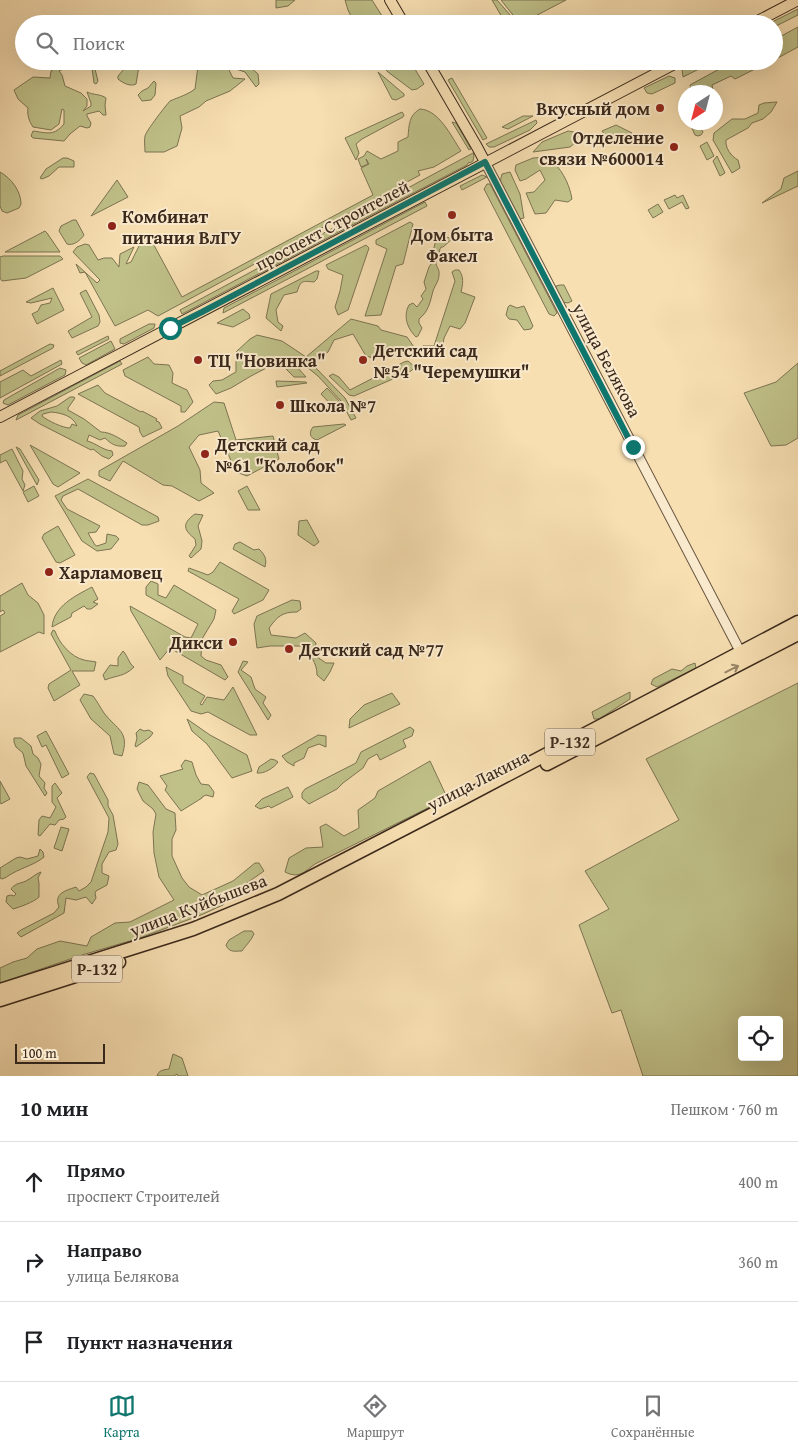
<!DOCTYPE html>
<html lang="ru">
<head>
<meta charset="utf-8">
<style>
  body { margin:0; font-family:"Gentium Book Plus",serif; background:#f2f2f2; color:#202124 }
  .controls { position:absolute; right:15px; bottom:15px; display:grid; overflow:hidden; border-radius:5px; box-shadow:0 5px 20px #0002 }
  .controls button { width:45px; height:45px; display:grid; place-items:center; padding:0; border:0; border-bottom:1px solid #e0e0e0; background:#fff; color:#202124; font:25px sans-serif }
  .compass { position:absolute; left:678px; top:85px; width:45px; height:45px; border-radius:50%; background:#fff; box-shadow:0 5px 20px #0002; rotate:216deg }
  .scale { position:absolute; left:15px; bottom:12px; width:90px; box-sizing:border-box; padding-left:5px; border:2px solid #3a281b; border-top:0; font-size:14px; line-height:18px; white-space:nowrap; color:#3a281b; -webkit-text-stroke:4px #faeacd; paint-order:stroke }
  .stop { position:absolute; width:15px; height:15px; margin:-11px; border:4px solid #0f766e; border-radius:50%; background:#fff }
  .stop.end { background:#0f766e; border-color:#fff; box-shadow:0 1px 5px #0008 }
  .list { margin:0; padding:0; list-style:none }
  h2 { display:flex; justify-content:space-between; align-items:center; height:65px; margin:0; padding:0 20px; font-size:21px }
  h2 small { font-size:16px; font-weight:400; color:#757577 }
  .list li { display:grid; grid-template-columns:32px 1fr auto; gap:15px; align-items:center; box-sizing:border-box; height:80px; padding:0 20px; border-top:1px solid #e0e0e0 }
  .list b { display:block; font-size:19px; white-space:nowrap }
  .list p { margin:0; font-size:16px; white-space:nowrap; color:#757577 }
  .list em { font-size:16px; font-style:normal; color:#757577 }
  .icon { flex:none; width:28px; height:28px; fill:none; stroke:currentColor; stroke-width:2; stroke-linecap:round; stroke-linejoin:round }
  .map { position:relative; flex:none; width:798px; height:1076px; overflow:hidden }
  .search { position:absolute; background:#fff; box-shadow:0 5px 20px #0002; left:15px; right:15px; top:15px; height:55px; display:flex; align-items:center; gap:12px; box-sizing:border-box; padding:0 18px; border-radius:28px; color:#757577; font-size:19px }
  .sheet { height:305px; background:#fff }
  nav { display:flex; justify-content:space-around; align-items:center; box-sizing:border-box; height:70px; border-top:1px solid #e0e0e0; background:#fff; font-size:14px; color:#757577 }
  nav a { display:grid; justify-items:center; gap:2px }
  nav .on { color:#0f766e }
  .map>svg:first-child { display:block }
  .green { fill:#c0c189; stroke:#7d7452; fill-rule:evenodd }
  .lines { fill:none; stroke-linecap:round; stroke-linejoin:round }
  .minor-casing { stroke:#695641; stroke-width:11 }
  .major-casing { stroke:#3a281b; stroke-width:12 }
  .highway-casing { stroke:#3a281b; stroke-width:15 }
  .minor { stroke:#faeacd; stroke-width:9 }
  .major { stroke:#f7dfb2; stroke-width:10 }
  .highway { stroke:#f7dfb2; stroke-width:12 }
  .oneway { stroke:#988466 }
  .route { stroke:#0f766e; stroke-width:6 }
  .poi-dot { fill:#8f2418; stroke:#faeacd; stroke-width:2 }
  .labels { text-anchor:middle; dominant-baseline:central; stroke-width:4; stroke-linejoin:round; paint-order:stroke }
  .shield { fill:#faeacd; stroke:#746250; stroke-width:1 }
  .shield-label { font-size:16px; font-weight:bold; fill:#3a281b }
  .poi-label { font-size:18px; font-weight:bold; fill:#3a281b; stroke:#faeacd; text-anchor:start }
  .street-label { font-size:18px; fill:#3a281b; stroke:#faeacd }
</style>
</head>
<body>
<div class="map">
<svg width="798" height="1076" viewBox="0 0 798 1076">
  <rect width="100%" height="100%" fill="#f7dfb2"/>
  <filter id="stains"><feTurbulence type="fractalNoise" baseFrequency=".004" numOctaves="4"/><feColorMatrix values="0 0 0 0 .2 0 0 0 0 .09 0 0 0 0 .02 0 0 0 .5 -.17"/></filter>
  <radialGradient id="worn" r=".72"><stop offset=".6" stop-color="#630" stop-opacity="0"/><stop offset="1" stop-color="#630" stop-opacity=".3"/></radialGradient>
  <!-- green -->
  <g class="green">
    <path d="M 276,0 L 295,0 L 288,6 L 276,8 Z"/>
    <path d="M 345,0 L 372,0 L 387,24 L 355,24 L 348,10 Z"/>
    <path d="M 492,0 L 497,0 L 518,24 L 506,24 Z"/>
    <path d="M 501,0 L 566,0 L 520,24 Z"/>
    <path d="M 798,9 L 798,15 L 774,27 L 774,24 L 771,24 L 774,21 Z"/>
    <path d="M 798,27 L 798,47 L 774,60 L 774,40 Z"/>
    <path d="M 69,61 L 93,61 L 98,81 L 96,84 L 94,83 L 92,68 L 85,62 L 78,62 L 59,71 L 62,75 L 65,86 L 81,93 L 87,99 L 87,106 L 83,111 L 91,106 L 91,103 L 87,92 C 93,95 101,94 106,98 L 105,105 L 106,115 L 103,115 L 99,111 L 87,114 L 87,116 L 91,123 L 90,127 L 87,128 L 80,126 L 70,134 L 64,141 L 33,138 L 31,136 L 33,131 C 48,133 54,136 64,124 L 64,110 L 62,109 L 59,124 L 51,130 L 33,127 C 29,121 27,115 28,108 L 18,99 L 14,90 L 33,77 L 50,78 L 51,71 L 63,63 L 66,63 Z"/>
    <path d="M 131,61 L 137,61 L 139,66 L 136,84 C 130,87 123,83 118,79 L 118,76 L 124,69 L 122,63 L 129,65 Z"/>
    <path d="M 202,61 L 223,61 L 227,66 L 233,78 L 245,79 L 230,91 L 206,101 L 199,107 L 180,116 L 182,128 L 177,146 L 164,152 L 145,152 C 145,147 144,141 145,136 C 146,131 167,104 170,101 C 179,97 187,95 195,89 L 198,66 Z"/>
    <path d="M 232,61 L 249,61 L 251,68 L 258,74 L 259,84 L 256,87 L 245,72 L 236,69 Z"/>
    <path d="M 378,61 L 410,61 L 424,84 L 417,89 L 412,90 L 388,72 Z"/>
    <path d="M 696,61 L 715,61 L 683,77 L 682,69 Z"/>
    <path d="M 734,61 L 771,61 L 735,79 L 731,76 L 712,85 L 713,90 L 709,92 L 691,92 L 690,85 Z"/>
    <path d="M 378,72 L 404,94 L 404,96 L 396,100 L 392,99 Z"/>
    <path d="M 669,76 L 675,78 L 675,83 L 652,94 L 647,93 L 644,88 Z"/>
    <path d="M 452,78 L 487,138 L 483,140 L 448,80 Z"/>
    <path d="M 154,81 L 156,83 L 155,95 L 151,100 L 142,101 L 138,95 L 142,91 L 148,88 Z"/>
    <path d="M 777,102 L 771,112 L 763,119 L 752,123 L 748,128 L 726,140 C 725,148 731,156 738,160 L 740,168 L 732,173 L 713,140 L 714,133 L 732,119 L 745,119 L 758,113 L 759,105 L 764,103 Z"/>
    <path d="M 420,109 C 439,110 451,136 461,151 L 434,167 L 418,171 L 420,175 L 158,316 L 148,310 L 115,326 L 85,272 L 80,273 L 76,264 L 97,283 L 100,280 L 73,252 L 77,247 L 85,244 L 89,245 L 98,260 L 104,258 L 112,258 L 119,267 L 120,254 L 134,247 L 126,264 L 131,262 L 142,240 L 149,236 L 182,297 L 373,195 L 361,168 L 369,164 L 366,159 L 368,164 L 361,167 L 358,159 L 364,156 L 367,151 L 381,159 L 398,151 L 398,142 L 408,137 C 409,125 409,115 420,109 Z"/>
    <path d="M 402,112 L 404,115 L 403,117 L 362,139 L 356,144 L 359,153 L 356,160 L 345,138 Z"/>
    <path d="M 523,116 L 533,116 L 508,129 L 502,127 Z"/>
    <path d="M 536,120 L 537,123 L 530,130 L 494,147 L 489,147 L 486,144 Z"/>
    <path d="M 452,122 L 456,123 L 471,149 L 469,150 Z"/>
    <path d="M 694,123 L 698,123 L 703,132 L 701,135 L 698,136 L 695,135 L 690,124 Z"/>
    <path d="M 616,125 L 632,133 L 609,140 L 602,131 Z"/>
    <path d="M 568,131 L 574,132 L 578,136 L 575,143 L 570,147 L 533,152 L 542,142 Z"/>
    <path d="M 707,142 L 714,156 L 707,160 L 700,146 Z"/>
    <path d="M 473,153 L 474,156 L 473,161 L 470,163 L 469,162 L 467,165 L 182,314 L 180,310 Z"/>
    <path d="M 717,156 L 725,173 L 720,176 L 713,161 Z"/>
    <path d="M 548,157 C 561,168 569,182 572,199 L 568,202 L 555,200 L 546,213 L 535,214 L 526,193 L 534,192 L 545,180 L 540,170 L 526,179 L 520,181 L 515,170 L 516,165 L 533,158 Z"/>
    <path d="M 63,158 L 67,158 L 74,161 L 74,167 L 59,167 L 49,176 L 42,179 L 40,178 L 46,169 Z"/>
    <path d="M 798,171 L 798,186 L 762,203 L 781,189 L 784,178 Z"/>
    <path d="M 0,172 C 11,178 21,191 21,204 L 19,208 L 7,213 L 2,211 L 0,206 Z"/>
    <path d="M 510,172 L 520,194 L 524,218 L 519,219 L 500,182 L 502,174 Z"/>
    <path d="M 482,175 L 487,177 L 462,190 L 460,186 Z"/>
    <path d="M 117,180 L 128,197 L 91,216 Z"/>
    <path d="M 487,184 L 490,184 L 557,313 L 554,316 L 549,314 L 484,189 Z"/>
    <path d="M 675,195 L 677,198 L 683,195 L 689,208 L 686,209 L 682,202 L 669,209 L 664,200 Z"/>
    <path d="M 425,202 L 427,206 L 223,313 L 224,308 Z"/>
    <path d="M 658,204 L 663,212 L 653,218 L 648,210 Z"/>
    <path d="M 73,220 L 76,220 L 84,235 C 80,241 73,246 67,244 L 59,231 L 61,226 Z"/>
    <path d="M 410,222 L 413,224 L 403,264 L 396,266 L 381,315 L 365,316 L 387,249 L 376,244 L 376,240 Z"/>
    <path d="M 45,231 L 47,233 L 60,252 L 5,252 Z"/>
    <path d="M 441,235 L 452,239 L 443,247 L 441,247 L 440,249 L 436,264 C 437,267 440,271 439,275 C 439,281 435,285 433,291 C 430,302 429,311 419,319 L 419,323 L 422,328 L 418,336 L 416,337 C 407,328 403,316 409,305 L 413,303 L 417,307 L 423,299 L 421,296 L 426,289 L 424,282 L 429,267 L 433,261 L 432,255 L 437,236 Z"/>
    <path d="M 366,245 L 369,248 L 348,310 L 338,315 L 335,307 L 340,291 L 343,275 L 328,269 L 326,265 Z"/>
    <path d="M 3,256 L 60,256 L 63,259 L 26,278 L 2,281 L 0,278 L 0,257 Z"/>
    <path d="M 455,270 L 459,270 C 464,277 463,284 461,292 L 475,297 L 465,323 L 460,329 L 450,326 L 444,338 L 442,351 L 438,354 L 429,348 L 423,346 L 434,346 L 455,281 L 452,272 Z"/>
    <path d="M 316,271 L 319,271 L 317,279 L 314,282 C 302,281 301,280 297,292 L 284,295 L 276,310 L 278,322 L 283,326 L 281,331 L 266,318 L 271,294 Z"/>
    <path d="M 560,285 L 564,285 L 572,301 L 568,303 L 562,302 L 556,289 L 556,286 Z"/>
    <path d="M 53,288 L 64,310 L 37,324 L 32,314 L 38,311 L 41,305 L 50,303 L 52,298 L 31,303 L 26,302 Z"/>
    <path d="M 86,290 L 99,315 L 100,322 L 98,326 L 72,338 L 68,331 L 92,317 L 80,293 Z"/>
    <path d="M 510,305 L 517,308 L 524,306 L 533,326 L 531,329 L 524,330 L 517,320 L 509,319 L 506,315 L 508,307 Z"/>
    <path d="M 243,309 L 249,314 L 250,318 L 233,327 L 217,323 Z"/>
    <path d="M 351,319 L 378,326 L 381,330 L 407,337 L 416,350 L 399,359 L 389,349 L 373,358 L 366,356 L 353,334 L 334,340 L 328,352 L 312,364 L 345,398 L 356,418 L 351,420 L 341,401 L 318,376 L 298,360 L 280,361 L 251,376 L 231,388 L 216,394 L 209,385 L 213,381 L 222,380 L 236,372 L 236,352 L 250,339 L 257,335 L 282,341 L 306,357 Z"/>
    <path d="M 149,324 L 155,324 L 154,328 L 124,344 L 120,343 L 120,339 Z"/>
    <path d="M 108,336 L 109,339 L 78,355 L 76,352 Z"/>
    <path d="M 111,341 L 115,349 L 86,365 L 82,363 L 79,358 Z"/>
    <path d="M 50,344 L 54,345 L 53,348 L 0,376 L 0,371 Z"/>
    <path d="M 148,357 L 154,364 L 169,365 L 173,373 L 172,383 L 187,390 L 193,402 L 185,412 L 181,412 L 181,406 L 125,376 L 123,370 Z"/>
    <path d="M 61,360 L 62,364 L 0,398 L 0,382 L 23,370 L 31,376 Z"/>
    <path d="M 120,361 L 122,364 L 16,420 L 18,415 Z"/>
    <path d="M 408,361 L 415,367 L 411,371 L 354,396 L 349,395 L 329,376 L 333,374 L 339,377 L 350,390 L 404,362 Z"/>
    <path d="M 798,363 L 798,438 L 786,445 L 771,446 L 744,393 L 776,382 Z"/>
    <path d="M 297,367 L 306,377 L 294,377 L 286,369 Z"/>
    <path d="M 60,368 L 66,370 L 65,375 L 8,405 L 3,403 L 4,400 Z"/>
    <path d="M 276,381 L 306,382 L 307,383 L 277,387 Z"/>
    <path d="M 98,385 L 105,393 L 141,412 L 142,411 L 157,419 L 156,421 L 159,422 L 162,428 L 143,437 L 140,432 L 139,427 L 78,394 Z"/>
    <path d="M 327,388 L 341,403 L 343,408 L 338,412 L 321,394 Z"/>
    <path d="M 70,397 L 74,397 L 75,398 L 68,408 L 68,410 L 84,419 L 101,432 C 110,432 119,438 127,443 L 125,446 C 116,447 111,444 105,438 L 100,440 L 89,435 L 87,441 C 96,443 102,450 112,451 L 113,455 L 109,459 L 102,456 L 93,449 L 91,450 L 40,424 L 31,418 L 40,411 L 57,406 ZM 51,412 C 62,413 73,416 77,426 L 72,424 L 70,428 C 63,428 48,421 42,416 L 43,414 Z"/>
    <path d="M 214,402 L 224,403 L 236,440 L 273,436 L 279,459 L 247,476 L 236,472 L 218,431 L 199,435 L 189,447 L 200,470 L 201,483 L 214,493 L 199,501 L 172,486 L 163,485 L 123,461 L 110,481 L 99,476 L 99,471 L 178,426 Z"/>
    <path d="M 344,424 L 346,425 L 317,440 C 309,438 309,432 313,427 Z"/>
    <path d="M 30,445 L 80,473 L 58,487 L 53,484 Z"/>
    <path d="M 16,447 L 20,449 L 39,480 L 37,485 Z"/>
    <path d="M 12,449 L 23,471 L 22,479 L 25,485 L 23,491 L 6,460 L 0,463 L 0,455 Z"/>
    <path d="M 88,479 L 158,517 L 159,521 L 148,525 L 142,525 L 78,489 L 63,496 L 61,500 L 67,509 L 100,526 L 96,532 L 88,533 L 95,545 L 97,546 L 106,543 L 107,534 L 116,536 L 119,539 L 111,549 L 97,551 L 82,541 L 55,496 Z"/>
    <path d="M 34,486 L 39,496 L 28,502 L 23,492 Z"/>
    <path d="M 247,486 L 260,510 L 248,510 L 238,491 Z"/>
    <path d="M 195,514 L 203,515 L 198,526 L 202,541 L 201,549 L 191,558 L 189,556 L 196,545 L 195,539 C 184,530 181,524 195,514 Z"/>
    <path d="M 307,520 L 319,542 L 314,546 L 298,535 L 299,521 Z"/>
    <path d="M 58,526 L 75,555 L 60,563 L 56,562 L 42,538 L 44,534 Z"/>
    <path d="M 240,542 L 254,550 L 259,549 C 265,555 267,559 265,567 L 233,549 L 235,544 Z"/>
    <path d="M 220,562 L 269,590 L 263,600 L 234,614 L 232,611 L 239,599 L 188,571 L 189,568 L 208,575 L 213,572 Z"/>
    <path d="M 151,581 L 158,584 L 158,595 L 166,598 L 174,585 L 216,610 L 214,619 L 202,639 L 201,656 L 206,660 L 221,665 L 228,677 L 225,680 L 170,648 L 160,660 L 131,611 L 130,606 L 185,637 L 191,638 L 198,624 L 146,595 L 146,587 Z"/>
    <path d="M 22,583 L 28,595 L 38,603 L 44,615 L 44,634 L 39,632 L 0,652 L 0,616 L 5,613 L 3,610 L 0,612 L 0,596 Z"/>
    <path d="M 92,587 L 98,599 L 93,602 L 98,604 L 91,609 L 87,609 L 84,606 L 72,613 L 71,617 L 52,627 C 54,606 75,596 92,587 Z"/>
    <path d="M 292,600 L 300,601 L 301,609 L 297,612 C 282,612 278,616 269,628 L 271,635 L 296,638 L 305,633 L 316,643 L 314,655 L 326,663 L 334,663 L 330,672 L 324,681 L 317,675 C 317,662 310,655 302,646 L 270,646 L 257,648 L 254,624 L 257,616 Z"/>
    <path d="M 53,630 L 55,631 C 59,643 71,657 84,660 C 87,661 92,661 96,662 L 94,671 L 72,671 L 80,685 L 54,701 L 48,688 L 49,684 L 71,670 L 51,634 Z"/>
    <path d="M 123,651 C 128,656 129,664 134,667 C 124,677 117,675 105,680 L 103,675 L 110,665 L 118,666 L 118,658 Z"/>
    <path d="M 243,661 L 248,662 L 241,670 L 251,677 L 255,689 L 266,697 L 263,703 L 271,715 L 268,720 L 238,672 Z"/>
    <path d="M 695,663 L 696,668 L 657,687 L 651,684 L 653,679 L 672,669 L 681,671 L 687,666 Z"/>
    <path d="M 166,667 L 183,676 L 183,683 L 205,696 L 200,704 L 202,705 L 207,697 L 224,700 L 233,687 L 257,735 L 250,735 L 208,712 L 201,714 L 191,711 L 168,676 Z"/>
    <path d="M 798,683 L 798,1076 L 643,1076 L 621,1010 L 612,1013 L 579,925 L 609,909 L 585,871 L 679,820 L 646,759 ZM 742,1020 L 779,1020 L 779,1057 L 742,1057 Z"/>
    <path d="M 630,692 L 630,699 L 599,719 L 594,719 L 592,712 Z"/>
    <path d="M 392,693 L 400,704 L 349,728 L 350,719 L 364,705 Z"/>
    <path d="M 84,694 L 93,696 C 97,701 100,707 104,713 C 117,730 130,731 122,756 L 114,754 L 110,736 L 91,719 L 80,700 Z"/>
    <path d="M 187,719 L 210,735 L 247,755 L 252,771 L 232,778 L 207,744 L 192,731 Z"/>
    <path d="M 410,727 L 414,730 L 412,736 L 403,740 L 406,747 L 380,760 L 377,754 L 368,759 L 363,768 L 343,783 L 337,789 L 309,804 L 302,798 L 302,793 L 305,789 L 356,763 L 361,752 Z"/>
    <path d="M 140,729 L 144,731 L 149,730 L 153,733 L 150,737 L 136,747 L 135,746 L 137,738 L 136,733 Z"/>
    <path d="M 46,731 L 69,774 L 62,778 L 46,745 L 42,747 L 37,736 Z"/>
    <path d="M 318,735 L 326,736 L 326,747 L 319,744 L 308,748 L 304,758 L 294,763 L 294,766 L 287,762 L 282,756 Z"/>
    <path d="M 14,738 L 21,738 L 31,746 L 33,754 L 38,758 L 41,764 L 39,776 L 45,783 L 44,788 L 47,793 L 45,796 L 26,766 L 23,753 L 16,747 L 14,742 Z"/>
    <path d="M 271,759 L 275,760 L 278,762 C 274,768 264,774 257,773 L 259,767 Z"/>
    <path d="M 185,760 L 192,762 L 196,775 L 201,784 L 209,785 L 214,792 L 213,797 L 206,795 L 202,797 L 202,798 L 181,811 L 165,790 L 167,786 L 160,776 L 183,769 L 181,766 Z"/>
    <path d="M 430,761 L 445,793 L 440,802 L 315,864 C 304,872 299,879 285,872 L 289,858 L 306,848 L 323,847 L 320,827 L 326,824 L 344,836 L 359,828 L 358,810 L 375,798 L 378,791 Z"/>
    <path d="M 90,773 L 94,774 L 108,800 L 108,806 L 113,815 L 118,844 L 116,850 L 109,852 L 102,864 L 102,873 L 109,876 L 107,885 L 96,891 L 95,893 L 96,898 L 92,904 L 86,897 L 76,900 L 66,898 L 64,913 L 21,937 L 17,933 L 21,930 L 54,913 L 59,907 C 58,904 57,901 58,898 C 60,891 71,889 76,887 L 79,891 L 86,887 L 91,882 L 108,832 L 109,818 L 87,777 Z"/>
    <path d="M 0,781 L 10,799 L 1,804 L 0,802 Z"/>
    <path d="M 139,782 L 148,785 L 166,809 L 175,813 L 176,830 L 172,839 L 172,856 L 182,878 L 189,887 L 202,895 L 233,881 L 255,863 L 259,863 L 264,871 L 227,897 L 223,905 L 201,915 L 140,938 L 82,955 L 0,983 L 0,968 L 13,962 L 27,958 L 37,949 L 60,941 L 87,946 L 91,937 L 115,923 L 130,922 L 174,900 L 159,877 L 154,853 L 153,832 L 156,814 L 153,809 L 143,801 L 137,789 Z"/>
    <path d="M 55,783 L 62,793 L 57,798 L 66,817 L 64,819 L 59,820 L 55,825 L 50,824 L 40,836 L 38,835 L 39,820 L 42,816 L 50,818 L 56,807 L 52,802 L 52,786 Z"/>
    <path d="M 288,787 L 293,797 L 271,808 L 269,806 L 260,809 L 255,806 L 262,799 Z"/>
    <path d="M 61,827 L 69,829 L 62,851 L 54,848 Z"/>
    <path d="M 40,849 L 43,852 L 44,857 C 36,864 22,868 13,873 C 9,875 6,878 2,879 L 0,878 L 0,868 L 16,858 L 20,857 L 27,859 L 38,856 Z"/>
    <path d="M 41,872 L 38,878 L 39,883 L 39,897 C 34,902 20,907 13,909 L 6,902 L 7,896 L 11,895 L 14,896 L 16,894 L 11,889 C 12,888 12,887 14,886 C 17,883 22,883 26,881 C 32,878 35,874 41,872 Z"/>
    <path d="M 244,931 L 252,931 L 254,934 C 251,941 246,945 242,951 C 235,951 229,953 226,945 L 229,940 Z"/>
    <path d="M 173,1054 L 182,1058 L 188,1076 L 178,1076 L 177,1074 L 174,1076 L 157,1076 C 159,1070 163,1070 169,1069 Z"/>
  </g>
  <g class="lines">
    <!-- minor casing -->
    <g class="minor-casing">
      <path id="minor" d="M 485,162 L 741,653"/>
    </g>
    <!-- major casing -->
    <g class="major-casing">
      <g id="major">
        <path d="M 390,0 L 404,24"/>
        <path d="M 752,24 L 798,0"/>
        <path d="M 427,61 L 477,147 L 485,162"/>
        <path d="M 0,417 L 680,61"/>
      </g>
    </g>
    <!-- highway casing -->
    <g class="highway-casing">
      <g id="highway">
        <path d="M 547,764 L 798,634"/>
        <path d="M 0,990 L 193,929 L 278,894 L 456,802 L 798,622"/>
        <path d="M 0,1000 L 119,962"/>
      </g>
    </g>
    <!-- minor -->
    <use href="#minor" class="minor"/>
    <!-- major -->
    <use href="#major" class="major"/>
    <!-- highway -->
    <use href="#highway" class="highway"/>
  </g>
  <!-- one-way arrows -->
  <defs><path id="oneway-shaft" d="M-6 0H5M1.5-3L5.5 0L1.5 3" fill="none" stroke-width="1.6" stroke-linecap="round" stroke-linejoin="round" transform="scale(1.25)"/></defs>
  <use class="oneway" href="#oneway-shaft" transform="translate(732 669) rotate(-27)"/>
  <g class="lines">
    <!-- route -->
    <path class="route" d="M 170,328 L 202,312 L 485,162 L 633,447"/>
  </g>
  <!-- markers -->
  <g class="poi-dot">
    <circle cx="660" cy="108" r="5"/>
    <circle cx="674" cy="147" r="5"/>
    <circle cx="452" cy="215" r="5"/>
    <circle cx="112" cy="226" r="5"/>
    <circle cx="198" cy="360" r="5"/>
    <circle cx="363" cy="360" r="5"/>
    <circle cx="280" cy="405" r="5"/>
    <circle cx="205" cy="454" r="5"/>
    <circle cx="49" cy="572" r="5"/>
    <circle cx="233" cy="642" r="5"/>
    <circle cx="289" cy="649" r="5"/>
  </g>
  <g class="labels">
    <!-- shield labels -->
    <g class="shield">
      <rect x="545" y="728.5" width="50" height="27" rx="4"/>
      <rect x="72" y="955.5" width="50" height="27" rx="4"/>
    </g>
    <g class="shield-label">
      <text x="570" y="742">Р-132</text>
      <text x="97" y="969">Р-132</text>
    </g>
    <!-- poi labels -->
    <g class="poi-label">
      <text x="650" y="108" text-anchor="end">Вкусный дом</text>
      <text x="664" y="137" text-anchor="end">Отделение<tspan x="664" dy="21">связи №600014</tspan></text>
      <text x="122" y="216">Комбинат<tspan x="122" dy="21">питания ВлГУ</tspan></text>
      <text x="452" y="234" text-anchor="middle">Дом быта<tspan x="452" dy="21">Факел</tspan></text>
      <text x="373" y="350">Детский сад<tspan x="373" dy="21">№54 "Черемушки"</tspan></text>
      <text x="208" y="360">ТЦ "Новинка"</text>
      <text x="290" y="405">Школа №7</text>
      <text x="215" y="444">Детский сад<tspan x="215" dy="21">№61 "Колобок"</tspan></text>
      <text x="59" y="572">Харламовец</text>
      <text x="223" y="642" text-anchor="end">Дикси</text>
      <text x="299" y="649">Детский сад №77</text>
    </g>
    <!-- street labels -->
    <g class="street-label">
      <text transform="translate(332 225) rotate(-28)">проспект Строителей</text>
      <text transform="translate(607 360) rotate(62)">улица Белякова</text>
      <text transform="translate(478 780) rotate(-27)">улица Лакина</text>
      <text transform="translate(198 905) rotate(-21)">улица Куйбышева</text>
    </g>
  </g>
  <rect width="100%" height="100%" filter="url(#stains)"/>
  <rect width="100%" height="100%" fill="url(#worn)"/>
</svg>
<div class="controls">
<button><svg class="icon" aria-label="locate" viewBox="0 0 24 24"><circle cx="12" cy="12" r="6"/><path d="M12 2v4M12 18v4M2 12h4M18 12h4"/></svg></button>
</div>
<svg class="compass" viewBox="-18 -18 36 36"><path d="M0-13l5 13h-10z" fill="#e53935"/><path d="M0 13l5-13h-10z" fill="#757577"/></svg>
<div class="scale">100 m</div>
<div class="stop" style="left:170px;top:328px"></div>
<div class="stop end" style="left:633px;top:447px"></div>
<div class="search"><svg class="icon" aria-label="search" viewBox="0 0 24 24"><circle cx="10" cy="10" r="6"/><path d="M15 15l6 6"/></svg>Поиск</div>
</div>
<section class="sheet">
<h2>10 мин<small>Пешком · 760 m</small></h2>
<ul class="list">
<li><svg class="icon" aria-label="ahead" viewBox="0 0 24 24"><path d="M12 20V5M6 11l6-6 6 6"/></svg><div><b>Прямо</b><p>проспект Строителей</p></div><em>400 m</em></li>
<li><svg class="icon" aria-label="right" viewBox="0 0 24 24"><path d="M7 20v-9h11M14 6l5 5-5 5"/></svg><div><b>Направо</b><p>улица Белякова</p></div><em>360 m</em></li>
<li><svg class="icon" aria-label="arrive" viewBox="0 0 24 24"><path d="M6 21V4h12l-3 4 3 4H6"/></svg><div><b>Пункт назначения</b></div></li>
</ul>
</section>
<nav>
<a class="on"><svg class="icon" aria-label="map" viewBox="0 0 24 24"><path d="M3 6l6-2 6 2 6-2v14l-6 2-6-2-6 2zM9 4v14M15 6v14"/></svg>Карта</a>
<a><svg class="icon" aria-label="directions" viewBox="0 0 24 24"><path d="M12 3l9 9-9 9-9-9zM9 14v-3h6M13 9l2 2-2 2"/></svg>Маршрут</a>
<a><svg class="icon" aria-label="saved" viewBox="0 0 24 24"><path d="M7 4h10v16l-5-4-5 4z"/></svg>Сохранённые</a>
</nav>
</body>
</html>
